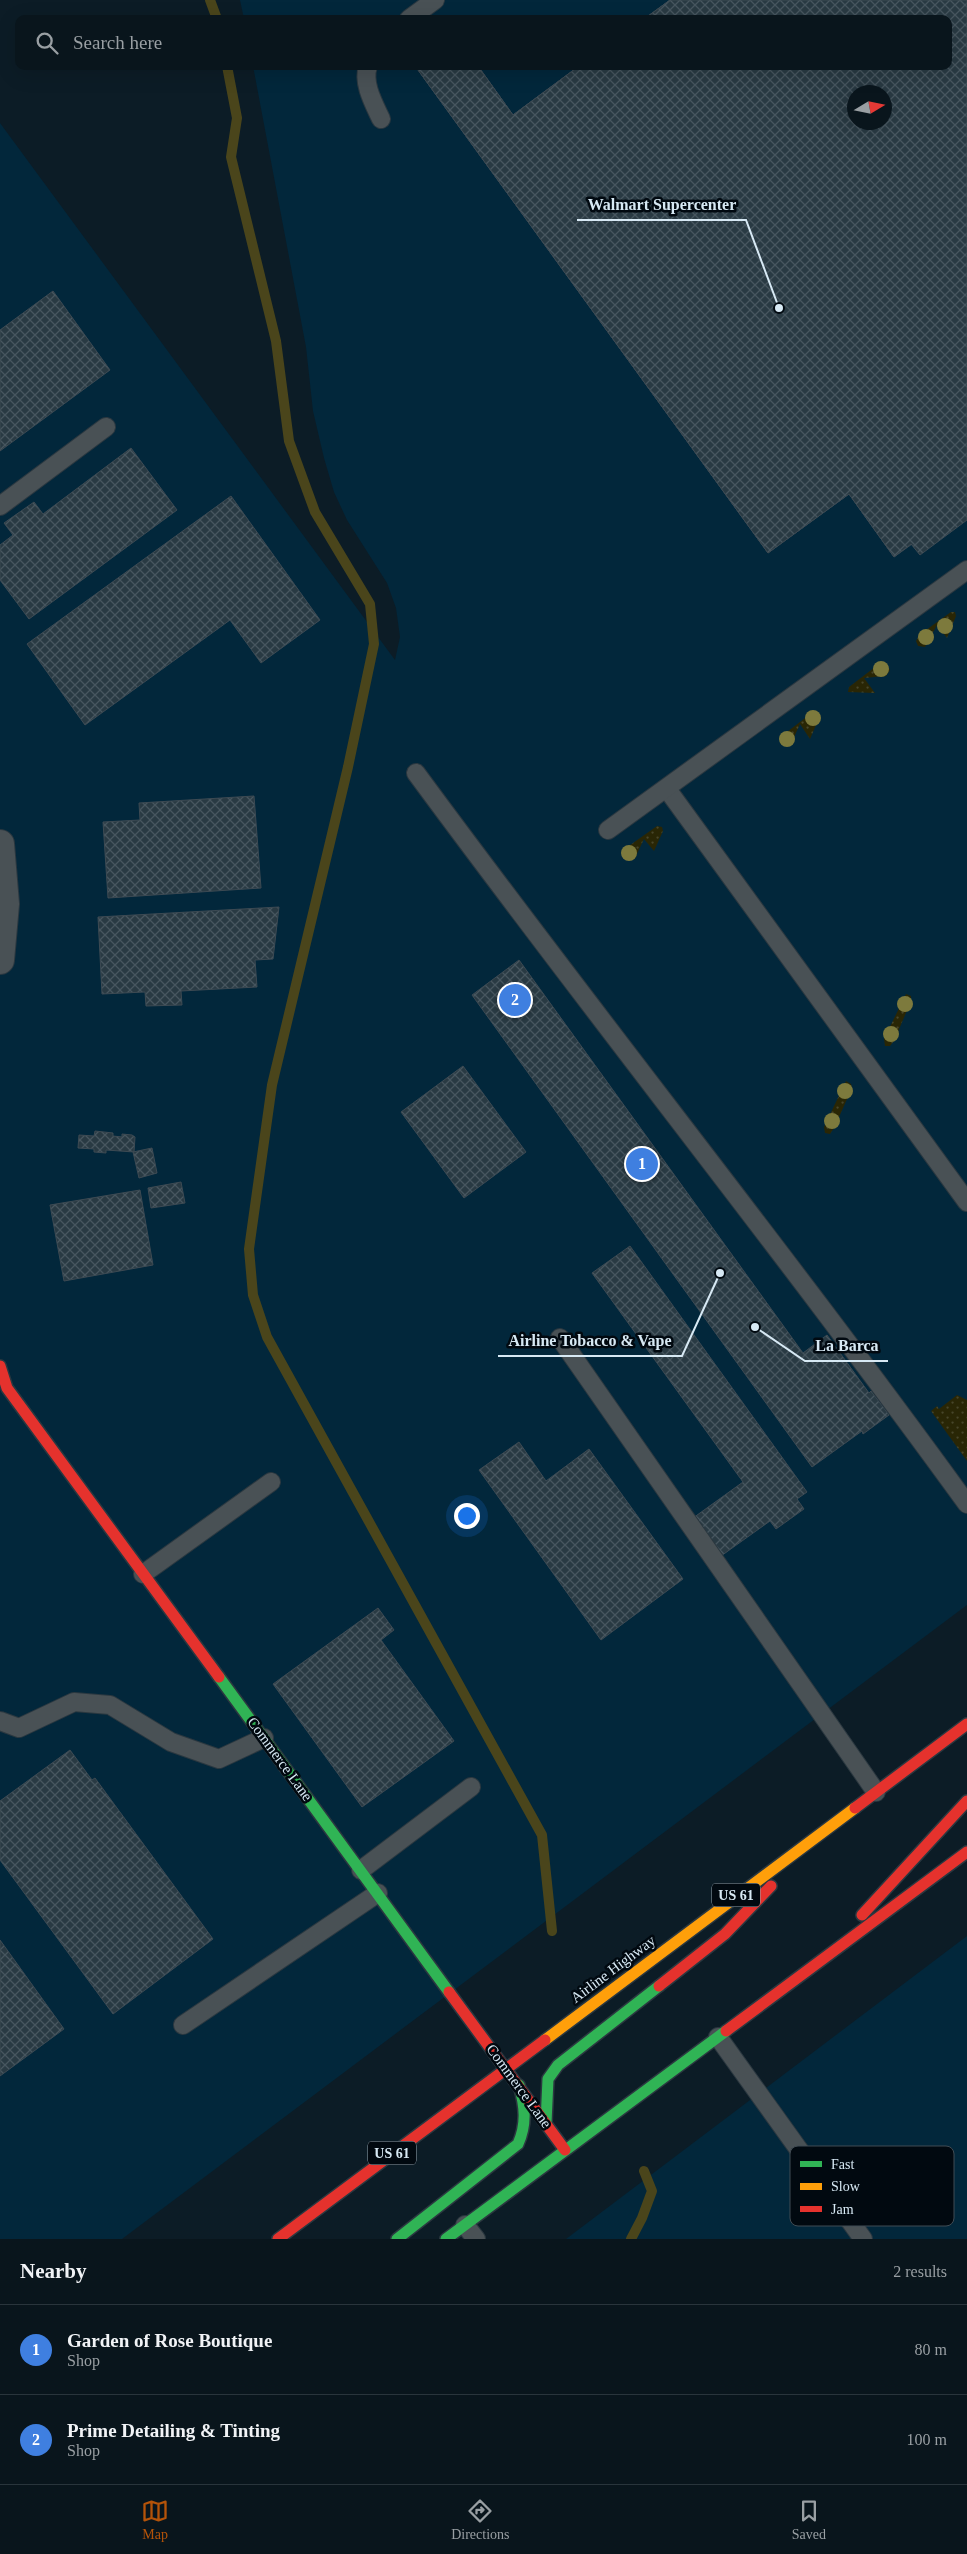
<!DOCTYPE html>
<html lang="en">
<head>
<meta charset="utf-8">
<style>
  body { margin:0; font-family:Georgia,serif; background:#121e25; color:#f1f3f6 }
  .compass { position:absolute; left:847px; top:85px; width:45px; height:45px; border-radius:50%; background:#09151c; box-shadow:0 5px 20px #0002; rotate:80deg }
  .you { position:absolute; left:466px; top:1515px; width:18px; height:18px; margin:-12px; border:4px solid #fff; border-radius:50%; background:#1a73e8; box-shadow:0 0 0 8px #1a73e833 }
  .badge { display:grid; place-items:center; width:32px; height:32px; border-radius:50%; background:#b45309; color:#fff; font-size:16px; font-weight:700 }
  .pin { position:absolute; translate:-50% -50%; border:2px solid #fff; box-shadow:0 1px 5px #0006 }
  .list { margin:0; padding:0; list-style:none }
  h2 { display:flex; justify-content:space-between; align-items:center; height:65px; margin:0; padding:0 20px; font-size:21px }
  h2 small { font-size:16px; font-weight:400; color:#999fa3 }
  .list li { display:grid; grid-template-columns:32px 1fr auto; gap:15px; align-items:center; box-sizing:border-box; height:90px; padding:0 20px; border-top:1px solid #29343b }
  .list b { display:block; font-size:19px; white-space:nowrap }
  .list p { margin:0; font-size:16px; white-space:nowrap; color:#999fa3 }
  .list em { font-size:16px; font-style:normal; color:#999fa3 }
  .icon { flex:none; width:28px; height:28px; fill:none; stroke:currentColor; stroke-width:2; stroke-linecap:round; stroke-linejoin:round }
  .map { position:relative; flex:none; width:967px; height:2239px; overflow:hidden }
  .search { position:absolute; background:#09151c; box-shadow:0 5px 20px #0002; left:15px; right:15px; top:15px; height:55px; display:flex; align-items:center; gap:12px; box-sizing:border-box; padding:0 18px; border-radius:10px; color:#999fa3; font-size:19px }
  .sheet { height:245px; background:#09151c }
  nav { display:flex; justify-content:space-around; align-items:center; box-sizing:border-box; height:70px; border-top:1px solid #29343b; background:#09151c; font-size:14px; color:#999fa3 }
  nav a { display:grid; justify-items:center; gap:2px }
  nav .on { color:#b45309 }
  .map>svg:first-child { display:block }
  .built { fill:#02273b; fill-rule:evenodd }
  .grass { fill:url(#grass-dots) }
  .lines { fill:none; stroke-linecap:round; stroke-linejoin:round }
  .stream { stroke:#4a451b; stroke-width:10 }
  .building { fill:url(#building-cross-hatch); stroke:#3d4a53; fill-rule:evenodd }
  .lane-casing { stroke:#2b3840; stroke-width:20 }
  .street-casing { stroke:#2b3840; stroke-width:30 }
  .fast-casing { stroke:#2b3840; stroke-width:14 }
  .slow-casing { stroke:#2b3840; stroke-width:14 }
  .jam-casing { stroke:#2b3840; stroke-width:14 }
  .lane { stroke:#495155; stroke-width:18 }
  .street { stroke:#495155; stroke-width:28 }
  .fast { stroke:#30b455; stroke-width:11 }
  .slow { stroke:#ff9f0a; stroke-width:11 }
  .jam { stroke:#e5322d; stroke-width:11 }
  .tree { fill:#7d7a3d }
  .labels { text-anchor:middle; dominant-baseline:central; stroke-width:5; stroke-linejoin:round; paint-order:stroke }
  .shield { fill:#010910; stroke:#97a6b0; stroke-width:1 }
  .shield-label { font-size:14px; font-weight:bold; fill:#d7e9f4 }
  .street-label { font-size:15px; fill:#d7e9f4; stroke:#010910 }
  .key { fill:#010910; stroke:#414c54; stroke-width:1 }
  .key-label { font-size:14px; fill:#d7e9f4 }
  .leader { fill:none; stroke:#d7e9f4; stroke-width:2 }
  .callout-dot { fill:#d7e9f4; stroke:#010910; stroke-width:2 }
  .callout-label { font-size:16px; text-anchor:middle; font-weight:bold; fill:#d7e9f4; stroke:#010910; stroke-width:5; stroke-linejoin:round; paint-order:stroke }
</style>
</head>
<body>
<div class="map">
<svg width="967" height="2239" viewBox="0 0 967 2239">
  <defs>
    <pattern id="grass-dots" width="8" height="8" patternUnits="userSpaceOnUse" patternTransform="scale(1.25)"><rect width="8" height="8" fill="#292605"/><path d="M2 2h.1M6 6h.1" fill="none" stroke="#47462a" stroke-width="1.8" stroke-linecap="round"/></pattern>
    <pattern id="building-cross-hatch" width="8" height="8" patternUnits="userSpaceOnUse" patternTransform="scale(1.25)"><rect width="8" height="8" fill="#293a43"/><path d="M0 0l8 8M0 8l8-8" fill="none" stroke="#47565f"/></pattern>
  </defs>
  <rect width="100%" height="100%" fill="#0c1c26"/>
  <!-- built -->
  <g class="built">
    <path d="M 240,0 L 967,0 L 967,1605 L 122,2239 L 0,2239 L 0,123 L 395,660 L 400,637 L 396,608 L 387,583 L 347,520 L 334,492 L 324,458 L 313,411 L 306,347 L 253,66 L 948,66 L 948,19 L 244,19 ZM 854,92 L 884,92 L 884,122 L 854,122 Z"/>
    <path d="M 967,1936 L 967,2239 L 566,2239 Z"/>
  </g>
  <!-- grass -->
  <g class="grass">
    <path d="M 951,612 L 955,612 L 956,616 L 947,638 L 937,625 L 925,647 L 918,646 L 916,641 L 919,635 Z"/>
    <path d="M 885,663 L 890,670 L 886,676 L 864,678 L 875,693 L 848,692 L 849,687 L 879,664 Z"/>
    <path d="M 813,712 L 818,713 L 819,718 L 810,739 L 800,724 L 791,744 L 784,746 L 780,743 L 783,735 Z"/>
    <path d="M 657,826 L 662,827 L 663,831 L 654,851 L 644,839 L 635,858 L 628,860 L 624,856 L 626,848 Z"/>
    <path d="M 906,994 L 911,996 L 911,1001 L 894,1041 L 890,1046 L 885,1046 L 884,1039 Z"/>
    <path d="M 846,1081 L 851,1084 L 852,1088 L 834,1128 L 830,1134 L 825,1133 L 824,1127 Z"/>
    <path d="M 957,1395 L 967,1400 L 967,1461 L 931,1411 L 937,1406 L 939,1409 Z"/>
  </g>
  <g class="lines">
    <!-- stream -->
    <g class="stream">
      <path d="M 210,0 L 217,19"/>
      <path d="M 227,66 L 237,118 L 231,157 L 276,341 L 289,441 L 315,512 L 370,604 L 374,644 L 348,767 L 272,1085 L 249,1249 L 253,1295 L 267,1337 L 542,1835 L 552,1931"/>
      <path d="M 631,2239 L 642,2218 L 652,2191 L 644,2171"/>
    </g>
  </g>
  <!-- building -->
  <g class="building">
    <path d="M 670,0 L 967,0 L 967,514 L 962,508 L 894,557 L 849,494 L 768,553 L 418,70 L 424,66 L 478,66 L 513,115 L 579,66 L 948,66 L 948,19 L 644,19 ZM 854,92 L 884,92 L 884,122 L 854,122 Z"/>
    <path d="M 670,0 L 967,0 L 967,520 L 920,555 L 911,544 L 894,557 L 849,494 L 768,553 L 418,70 L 424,66 L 478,66 L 513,115 L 579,66 L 948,66 L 948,19 L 644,19 ZM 854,92 L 884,92 L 884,122 L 854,122 Z"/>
    <path d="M 53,291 L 110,370 L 0,451 L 0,330 Z"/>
    <path d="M 131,448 L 177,510 L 29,619 L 0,580 L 0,545 L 13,535 L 4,523 L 34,502 L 43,514 Z"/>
    <path d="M 231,496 L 320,620 L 261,663 L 230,620 L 85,725 L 27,644 Z"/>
    <path d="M 254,796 L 261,888 L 108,898 L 103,822 L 140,820 L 139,803 Z"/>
    <path d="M 279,907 L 273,959 L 255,960 L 257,987 L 181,991 L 182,1005 L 146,1006 L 145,992 L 102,994 L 98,917 Z"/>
    <path d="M 519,960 L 803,1353 L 827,1335 L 869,1393 L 871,1391 L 889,1415 L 863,1434 L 862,1431 L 812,1467 L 472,995 Z"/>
    <path d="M 463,1066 L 526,1152 L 464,1198 L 401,1112 Z"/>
    <path d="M 95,1131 L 113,1133 L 113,1136 L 122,1137 L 122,1134 L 132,1135 L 135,1137 L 134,1152 L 106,1150 L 106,1153 L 94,1152 L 94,1149 L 78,1148 L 79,1135 L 94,1136 Z"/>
    <path d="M 152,1148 L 157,1173 L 139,1178 L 133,1152 Z"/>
    <path d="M 181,1182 L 185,1203 L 151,1208 L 148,1188 Z"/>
    <path d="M 140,1190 L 153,1265 L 64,1281 L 50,1205 Z"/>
    <path d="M 630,1246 L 807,1492 L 797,1499 L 804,1509 L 776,1529 L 770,1521 L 721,1556 L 693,1518 L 743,1482 L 592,1273 Z"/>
    <path d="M 519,1442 L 546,1481 L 589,1449 L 683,1579 L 601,1640 L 479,1470 Z"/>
    <path d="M 378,1608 L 394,1630 L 381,1640 L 454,1741 L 362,1807 L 273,1684 Z"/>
    <path d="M 70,1750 L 92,1780 L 95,1778 L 213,1939 L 113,2014 L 0,1860 L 0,1801 Z"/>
    <path d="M 0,1940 L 64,2029 L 0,2076 Z"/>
  </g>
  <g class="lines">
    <!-- lane casing -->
    <g class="lane-casing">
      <g id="lane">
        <path d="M 409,19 L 435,0"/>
        <path d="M 368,66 C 362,83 374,104 381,119"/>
        <path d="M 0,506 L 106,427"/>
        <path d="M 416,773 C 597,1019 788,1257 967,1504"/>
        <path d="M 667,789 L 967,1202"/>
        <path d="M 608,830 L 967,570"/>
        <path d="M 560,1338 L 876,1792"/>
        <path d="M 143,1574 L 271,1482"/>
        <path d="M 0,1721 L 19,1728 L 74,1702 L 110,1705 L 171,1742 L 219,1759 L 264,1738"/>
        <path d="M 361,1870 L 471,1787"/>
        <path d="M 183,2025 L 378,1893"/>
        <path d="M 718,2037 L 863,2239"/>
        <path d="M 465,2225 L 476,2239"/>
      </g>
    </g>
    <!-- street casing -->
    <g class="street-casing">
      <path id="street" d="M 0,844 L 5,904 L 0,960"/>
    </g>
    <!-- fast casing -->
    <g class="fast-casing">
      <g id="fast">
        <path d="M 219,1677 L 449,1992"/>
        <path d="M 546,2123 L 548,2079 L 558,2065 L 659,1986"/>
        <path d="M 397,2239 L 518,2144 C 527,2124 525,2106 519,2085"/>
        <path d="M 446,2239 L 726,2031"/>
      </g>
    </g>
    <!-- slow casing -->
    <g class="slow-casing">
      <path id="slow" d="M 545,2040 L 855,1808"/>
    </g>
    <!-- jam casing -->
    <g class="jam-casing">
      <g id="jam">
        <path d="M 0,1366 L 7,1388 L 219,1677"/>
        <path d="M 855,1808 L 967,1724"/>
        <path d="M 862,1915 L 967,1801"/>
        <path d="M 659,1986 L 725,1934 L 771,1886"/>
        <path d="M 449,1992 L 565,2150"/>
        <path d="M 726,2031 L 967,1852"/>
        <path d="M 278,2239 L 545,2040"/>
      </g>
    </g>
    <!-- lane -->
    <use href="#lane" class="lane"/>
    <!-- street -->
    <use href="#street" class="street"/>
    <!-- fast -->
    <use href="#fast" class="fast"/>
    <!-- slow -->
    <use href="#slow" class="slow"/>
    <!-- jam -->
    <use href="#jam" class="jam"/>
  </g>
  <!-- trees -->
  <g class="tree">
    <circle cx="945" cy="626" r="8"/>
    <circle cx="926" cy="637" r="8"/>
    <circle cx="881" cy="669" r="8"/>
    <circle cx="813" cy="718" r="8"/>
    <circle cx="787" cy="739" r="8"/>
    <circle cx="629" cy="853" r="8"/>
    <circle cx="905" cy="1004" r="8"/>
    <circle cx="891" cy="1034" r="8"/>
    <circle cx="845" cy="1091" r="8"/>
    <circle cx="832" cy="1121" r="8"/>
  </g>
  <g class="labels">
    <!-- shield labels -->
    <g class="shield">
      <rect x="712" y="1883.5" width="48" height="23" rx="4"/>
      <rect x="368" y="2141.5" width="48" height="23" rx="4"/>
    </g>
    <g class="shield-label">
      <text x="736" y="1895">US 61</text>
      <text x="392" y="2153">US 61</text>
    </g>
    <!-- street labels -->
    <g class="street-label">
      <text transform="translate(280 1759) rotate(54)">Commerce Lane</text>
      <text transform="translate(613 1969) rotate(-37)">Airline Highway</text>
      <text transform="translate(519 2086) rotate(54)">Commerce Lane</text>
    </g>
  </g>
  <!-- legend -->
  <rect x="790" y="2146" width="164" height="80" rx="8" class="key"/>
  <rect x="800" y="2161" width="22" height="6" fill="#30b455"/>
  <rect x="800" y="2183" width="22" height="7" fill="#ff9f0a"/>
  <rect x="800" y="2206" width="22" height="6" fill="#e5322d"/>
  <g class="key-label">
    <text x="831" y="2169">Fast</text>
    <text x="831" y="2191">Slow</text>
    <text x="831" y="2214">Jam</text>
  </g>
  <!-- callouts -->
  <path class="leader" d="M779 308L746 220H577M720 1273L682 1356H498M755 1327L805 1361H888"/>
  <g class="callout-dot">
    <circle cx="779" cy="308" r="5"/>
    <circle cx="720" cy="1273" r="5"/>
    <circle cx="755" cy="1327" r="5"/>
  </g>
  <g class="callout-label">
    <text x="662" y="210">Walmart Supercenter</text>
    <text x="590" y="1346">Airline Tobacco &amp; Vape</text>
    <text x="847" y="1351">La Barca</text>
  </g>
</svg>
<svg class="compass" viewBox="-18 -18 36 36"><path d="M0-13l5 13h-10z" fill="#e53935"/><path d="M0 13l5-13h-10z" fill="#999fa3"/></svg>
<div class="you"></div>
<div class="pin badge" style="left:642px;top:1164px;background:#3f7fe0">1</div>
<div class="pin badge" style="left:515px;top:1000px;background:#3f7fe0">2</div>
<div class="search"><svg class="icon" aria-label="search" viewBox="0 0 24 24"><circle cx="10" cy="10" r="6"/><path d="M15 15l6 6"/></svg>Search here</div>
</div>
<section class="sheet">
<h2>Nearby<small>2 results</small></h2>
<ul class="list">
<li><span class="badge" style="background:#3f7fe0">1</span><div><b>Garden of Rose Boutique</b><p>Shop</p></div><em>80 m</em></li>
<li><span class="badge" style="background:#3f7fe0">2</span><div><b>Prime Detailing &amp; Tinting</b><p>Shop</p></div><em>100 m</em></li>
</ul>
</section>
<nav>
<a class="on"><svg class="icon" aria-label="map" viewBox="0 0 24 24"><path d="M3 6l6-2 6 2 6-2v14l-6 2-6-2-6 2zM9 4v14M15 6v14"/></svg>Map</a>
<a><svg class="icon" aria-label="directions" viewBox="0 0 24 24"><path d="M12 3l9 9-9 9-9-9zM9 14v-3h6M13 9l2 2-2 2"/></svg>Directions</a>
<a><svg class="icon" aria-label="saved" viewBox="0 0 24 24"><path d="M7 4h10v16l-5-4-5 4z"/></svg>Saved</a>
</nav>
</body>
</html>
